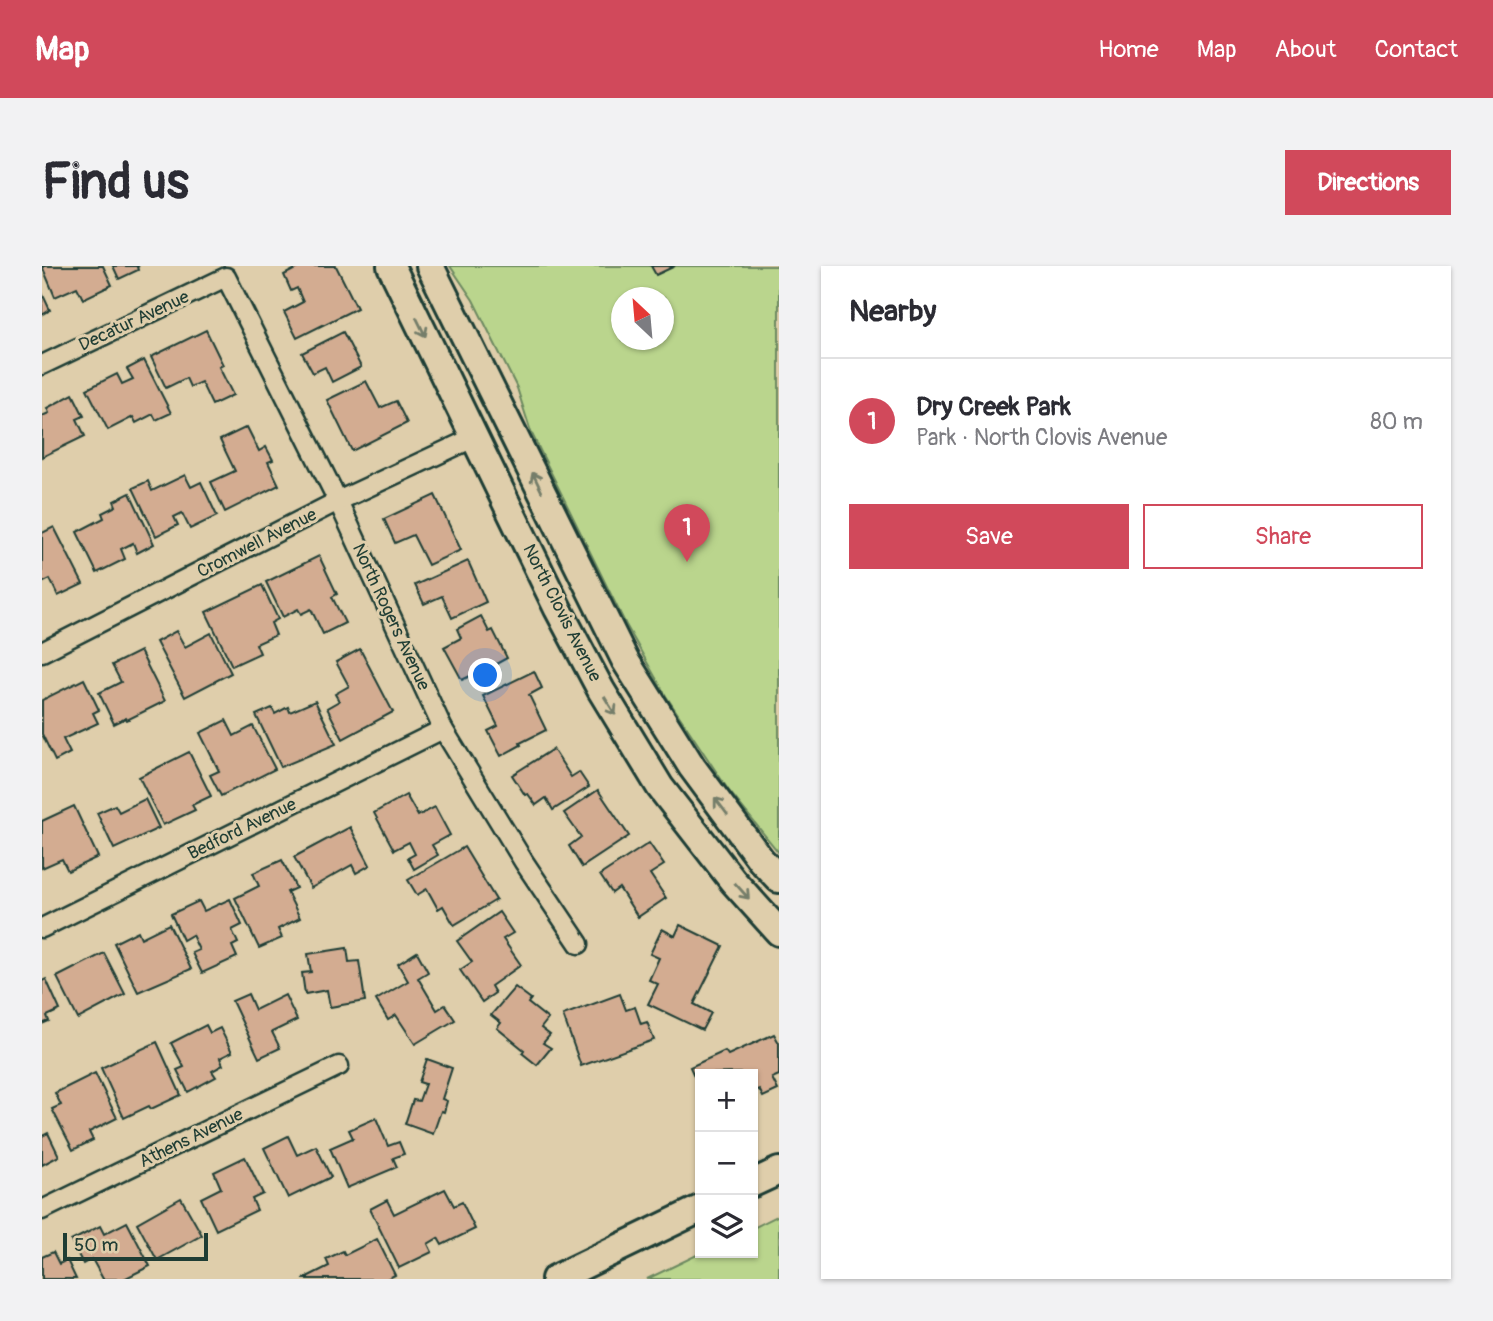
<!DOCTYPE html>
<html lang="en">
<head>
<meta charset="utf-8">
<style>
  body { margin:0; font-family:Pangolin,sans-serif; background:#f2f2f3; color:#2b2b33 }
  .controls { position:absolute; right:21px; bottom:21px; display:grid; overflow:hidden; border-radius:0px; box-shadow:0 2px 5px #0004 }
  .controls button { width:63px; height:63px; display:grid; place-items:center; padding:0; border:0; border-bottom:2px solid #e1e1e2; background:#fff; color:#2b2b33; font:35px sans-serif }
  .compass { position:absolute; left:569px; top:21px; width:63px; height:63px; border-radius:50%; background:#fff; box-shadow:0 2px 5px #0004; rotate:334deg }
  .scale { position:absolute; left:21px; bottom:18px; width:145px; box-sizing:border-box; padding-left:7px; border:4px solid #1f3d34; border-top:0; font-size:19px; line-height:24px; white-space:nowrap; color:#1f3d34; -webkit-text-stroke:5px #dfceab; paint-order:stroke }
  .you { position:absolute; left:444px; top:410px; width:24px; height:24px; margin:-18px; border:5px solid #fff; border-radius:50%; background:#1a73e8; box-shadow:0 0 0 10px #1a73e833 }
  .badge { display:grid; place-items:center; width:46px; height:46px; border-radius:50%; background:#d1495b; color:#fff; font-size:23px; font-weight:700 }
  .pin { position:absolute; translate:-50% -58px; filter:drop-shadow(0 2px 4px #0008) }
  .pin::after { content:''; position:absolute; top:37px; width:24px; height:21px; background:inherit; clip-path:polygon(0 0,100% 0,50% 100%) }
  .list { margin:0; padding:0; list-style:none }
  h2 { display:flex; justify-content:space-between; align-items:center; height:91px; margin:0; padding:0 28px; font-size:30px }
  h2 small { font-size:23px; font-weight:400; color:#7c7c81 }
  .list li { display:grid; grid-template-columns:46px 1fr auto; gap:21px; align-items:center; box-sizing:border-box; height:126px; padding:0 28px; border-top:2px solid #e1e1e2 }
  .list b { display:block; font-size:26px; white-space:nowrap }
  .list p { margin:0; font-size:23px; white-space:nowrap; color:#7c7c81 }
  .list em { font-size:23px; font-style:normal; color:#7c7c81 }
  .actions { display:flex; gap:14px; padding:21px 28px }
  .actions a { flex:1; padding:16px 0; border:2px solid #d1495b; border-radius:0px; text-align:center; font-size:24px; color:#d1495b }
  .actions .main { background:#d1495b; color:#fff }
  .icon { flex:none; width:38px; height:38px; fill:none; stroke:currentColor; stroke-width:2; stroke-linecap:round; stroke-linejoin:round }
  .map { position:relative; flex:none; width:737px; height:1013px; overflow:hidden; border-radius:0px }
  header { display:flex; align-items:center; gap:42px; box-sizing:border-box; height:98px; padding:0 35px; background:#d1495b; color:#fff }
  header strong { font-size:33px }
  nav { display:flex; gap:38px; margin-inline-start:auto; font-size:24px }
  .intro { display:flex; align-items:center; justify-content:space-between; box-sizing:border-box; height:168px; padding:0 42px }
  h1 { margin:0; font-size:49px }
  .button { padding:18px 32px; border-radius:0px; background:#d1495b; color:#fff; font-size:24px; font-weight:700 }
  main { display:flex; gap:42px; padding:0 42px }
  aside { flex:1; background:#fff; border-radius:0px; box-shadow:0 2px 5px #0004 }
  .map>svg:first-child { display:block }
  .green { fill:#bad58d; stroke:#6c8960; stroke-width:2; fill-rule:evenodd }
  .building { fill:#d3ac91; stroke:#1f3d34; stroke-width:2 }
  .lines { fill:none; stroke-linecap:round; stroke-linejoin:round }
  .street-casing { stroke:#1f3d34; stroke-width:23 }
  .secondary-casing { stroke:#1f3d34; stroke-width:32 }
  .street { stroke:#dfceab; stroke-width:18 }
  .secondary { stroke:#dfceab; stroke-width:26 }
  .oneway { stroke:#757e6a }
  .labels { text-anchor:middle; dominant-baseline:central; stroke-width:6; stroke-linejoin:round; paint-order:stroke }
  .street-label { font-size:18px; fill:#1f3d34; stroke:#dfceab }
</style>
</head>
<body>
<header>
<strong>Map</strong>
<nav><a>Home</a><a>Map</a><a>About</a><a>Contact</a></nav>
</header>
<div class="intro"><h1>Find us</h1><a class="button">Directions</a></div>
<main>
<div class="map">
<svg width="737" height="1013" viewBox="0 0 737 1013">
  <rect width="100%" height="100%" fill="#dfceab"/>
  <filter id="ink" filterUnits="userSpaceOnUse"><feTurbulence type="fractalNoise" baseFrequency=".0143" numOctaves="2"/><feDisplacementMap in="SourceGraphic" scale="14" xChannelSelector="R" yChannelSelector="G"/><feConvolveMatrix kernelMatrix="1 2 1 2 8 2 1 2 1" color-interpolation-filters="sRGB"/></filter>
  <g filter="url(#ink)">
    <!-- green -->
    <g class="green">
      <path d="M 408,0 L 737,0 L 737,587 L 687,525 L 624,430 L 584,359 L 489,166 L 475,122 L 431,34 ZM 580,32 L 622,32 L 622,74 L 580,74 Z"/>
      <path d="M 737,949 L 737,1013 L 605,1013 L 659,987 L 711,987 L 711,962 Z"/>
    </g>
    <!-- building -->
    <g class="building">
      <path d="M 0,0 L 61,0 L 70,19 L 41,33 L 35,21 L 13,31 Z"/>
      <path d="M 71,0 L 97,0 L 95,1 L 96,4 L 77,13 Z"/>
      <path d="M 259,0 L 294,0 L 315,42 L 255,72 L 242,46 L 261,36 L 255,22 L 249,25 L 242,9 Z"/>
      <path d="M 609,0 L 633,0 L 614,9 Z"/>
      <path d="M 0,27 L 8,44 L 0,49 Z"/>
      <path d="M 164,64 L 181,99 L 177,101 L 191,129 L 170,139 L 159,116 L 148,121 L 144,112 L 124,122 L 109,91 Z"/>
      <path d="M 301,66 L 319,101 L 290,116 L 283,101 L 271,107 L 260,87 Z"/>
      <path d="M 102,94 L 129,147 L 114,154 L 111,148 L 94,157 L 91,151 L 66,164 L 45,123 L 75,108 L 80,118 L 91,113 L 85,103 Z"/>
      <path d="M 324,115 L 338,142 L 354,135 L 365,157 L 310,185 L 285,134 Z"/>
      <path d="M 31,128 L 42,150 L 35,153 L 43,170 L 0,191 L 0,150 L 7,147 L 5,142 Z"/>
      <path d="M 205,161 L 217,185 L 224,181 L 231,194 L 226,196 L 237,219 L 183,246 L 169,216 L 193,205 L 178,174 Z"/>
      <path d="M 143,209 L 149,221 L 159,216 L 175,250 L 148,263 L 140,247 L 132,251 L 136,259 L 114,270 L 91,222 L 106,215 L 110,225 Z"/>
      <path d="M 88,227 L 112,278 L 95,287 L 91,277 L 79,283 L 83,293 L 55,307 L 35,266 L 62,252 L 60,247 L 74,240 L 72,235 Z"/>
      <path d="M 393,229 L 419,284 L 386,299 L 371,269 L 353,277 L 342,253 Z"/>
      <path d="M 12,261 L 41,318 L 16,330 L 8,313 L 0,317 L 0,267 Z"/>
      <path d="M 277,290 L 295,328 L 290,331 L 303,357 L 281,368 L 269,343 L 259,348 L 256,343 L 241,351 L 224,316 Z"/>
      <path d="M 426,295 L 444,336 L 410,352 L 400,330 L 382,338 L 373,319 Z"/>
      <path d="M 220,319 L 236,353 L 229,357 L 234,369 L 214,378 L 218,387 L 190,400 L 164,346 Z"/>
      <path d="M 439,350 L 447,366 L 451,364 L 465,392 L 454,398 L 458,405 L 438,415 L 434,407 L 420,414 L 402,381 L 419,372 L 415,363 Z"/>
      <path d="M 134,365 L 143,381 L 169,367 L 189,407 L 143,431 L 114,376 Z"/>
      <path d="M 318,383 L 351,446 L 301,473 L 285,442 L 297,435 L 293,428 L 307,420 L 294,396 Z"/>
      <path d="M 98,385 L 123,435 L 85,454 L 84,452 L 72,458 L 57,427 L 79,416 L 70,399 Z"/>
      <path d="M 492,405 L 500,422 L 487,429 L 504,464 L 478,477 L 479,479 L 459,490 L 446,465 L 456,460 L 441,430 Z"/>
      <path d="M 42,413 L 57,444 L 51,447 L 56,457 L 21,473 L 28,487 L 13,495 L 0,468 L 0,434 Z"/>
      <path d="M 273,435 L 294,478 L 239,501 L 214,449 L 230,442 L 233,448 L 246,441 L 248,446 Z"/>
      <path d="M 184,454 L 192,470 L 211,460 L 233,503 L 179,530 L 168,509 L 177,505 L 158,467 Z"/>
      <path d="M 511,483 L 529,511 L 537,506 L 547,521 L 511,544 L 504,532 L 494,539 L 486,528 L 483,529 L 470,509 Z"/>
      <path d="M 147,486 L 169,530 L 150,539 L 153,544 L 121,559 L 97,511 Z"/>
      <path d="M 556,524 L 587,570 L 540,601 L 527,580 L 539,571 L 522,547 Z"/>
      <path d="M 364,529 L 376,550 L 393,541 L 408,569 L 390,579 L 396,589 L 372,603 L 366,592 L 373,588 L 367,576 L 352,584 L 332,547 Z"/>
      <path d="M 103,533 L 117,562 L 72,583 L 55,547 L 73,539 L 77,546 Z"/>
      <path d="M 32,540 L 56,591 L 26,605 L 20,593 L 0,602 L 0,555 Z"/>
      <path d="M 308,561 L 328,599 L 314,607 L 310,599 L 269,622 L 252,591 Z"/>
      <path d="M 607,577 L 622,599 L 608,608 L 624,632 L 596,651 L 577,622 L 570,627 L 558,609 Z"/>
      <path d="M 422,581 L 454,634 L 412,659 L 401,640 L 396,643 L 385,623 L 375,629 L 366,614 Z"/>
      <path d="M 240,594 L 254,622 L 245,626 L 258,652 L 236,663 L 240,672 L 217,682 L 193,632 L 217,620 L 211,607 Z"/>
      <path d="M 188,633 L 200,659 L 190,664 L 196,677 L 190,680 L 195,691 L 160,707 L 150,687 L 157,684 L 150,669 L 141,674 L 129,648 L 157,635 L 162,645 Z"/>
      <path d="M 457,646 L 471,667 L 461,673 L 479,699 L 449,720 L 453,727 L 440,736 L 418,704 L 430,696 L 415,675 Z"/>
      <path d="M 127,658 L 149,703 L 96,726 L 72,677 L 96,665 L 99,672 Z"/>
      <path d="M 638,659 L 681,680 L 652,738 L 669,747 L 660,764 L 606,738 L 616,718 L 607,714 L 617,692 L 608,688 L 620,663 L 633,670 Z"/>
      <path d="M 305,682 L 307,696 L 317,695 L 323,735 L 288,741 L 285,724 L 263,728 L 260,707 L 269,706 L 266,688 Z"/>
      <path d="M 375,686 L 386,706 L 376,712 L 395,744 L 403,739 L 413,754 L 373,778 L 354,749 L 346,754 L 334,734 L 366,715 L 356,698 Z"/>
      <path d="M 62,687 L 83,728 L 36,753 L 15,711 Z"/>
      <path d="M 4,713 L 18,744 L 5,750 L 7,755 L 0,758 L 0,715 Z"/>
      <path d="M 473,721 L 489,733 L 486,737 L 506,753 L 499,762 L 508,769 L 501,777 L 509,782 L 495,799 L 480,787 L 482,784 L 455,762 L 459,757 L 449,749 Z"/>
      <path d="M 206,728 L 213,744 L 243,729 L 255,754 L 230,766 L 238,782 L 217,792 L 190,735 Z"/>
      <path d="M 578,728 L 584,744 L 593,741 L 599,758 L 605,756 L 612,774 L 539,800 L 521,749 Z"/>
      <path d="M 164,759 L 168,767 L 178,762 L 190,786 L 178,792 L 181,799 L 170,805 L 174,811 L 146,826 L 135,804 L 142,801 L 129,777 Z"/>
      <path d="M 732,768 L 737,777 L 737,809 L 730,812 L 736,824 L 721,831 L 717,823 L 711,826 L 711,808 L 696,807 L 658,808 L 658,823 L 648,801 L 683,785 L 686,789 Z"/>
      <path d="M 115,776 L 139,829 L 109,843 L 107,840 L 82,852 L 59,802 Z"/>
      <path d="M 385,793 L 410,802 L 400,833 L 405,835 L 402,846 L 399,845 L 391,868 L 363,858 L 371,834 L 377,835 L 383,818 L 377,816 Z"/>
      <path d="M 53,807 L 75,852 L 47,866 L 51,874 L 31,884 L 10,843 L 19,839 L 13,827 Z"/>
      <path d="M 334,852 L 346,880 L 357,876 L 362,888 L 351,892 L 355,901 L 305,922 L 288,882 L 311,872 L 307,864 Z"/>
      <path d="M 6,867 L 17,890 L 0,899 L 0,870 Z"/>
      <path d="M 246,870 L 255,889 L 274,880 L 289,911 L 246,932 L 222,882 Z"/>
      <path d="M 203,891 L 221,928 L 210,933 L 215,944 L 174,964 L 159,932 L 179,922 L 172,906 Z"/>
      <path d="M 403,923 L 412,940 L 420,936 L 433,963 L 400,979 L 396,972 L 386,978 L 390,986 L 357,1002 L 328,943 L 345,934 L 352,948 Z"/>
      <path d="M 139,932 L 160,969 L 115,994 L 95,957 Z"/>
      <path d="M 85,956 L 108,1000 L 82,1013 L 61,1013 L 50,993 L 41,998 L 29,975 L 58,960 L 62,968 Z"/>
      <path d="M 335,973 L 353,1009 L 345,1013 L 261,1013 L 287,1000 L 284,993 L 301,985 L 303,989 Z"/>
      <path d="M 11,986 L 17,998 L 25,994 L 34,1013 L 0,1013 L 0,991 Z"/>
    </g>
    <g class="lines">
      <!-- street casing -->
      <g class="street-casing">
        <g id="street">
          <path d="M 0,99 L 184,11 L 296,235 L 401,463 L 482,596 L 537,678"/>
          <path d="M 0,386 L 296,235 L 433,171"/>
          <path d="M 0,662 L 401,463"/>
          <path d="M 0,944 L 297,800"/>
        </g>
      </g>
      <!-- secondary casing -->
      <g class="secondary-casing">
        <g id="secondary">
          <path d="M 349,0 L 516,343 L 559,424 L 618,521 L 691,615 L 737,666"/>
          <path d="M 388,0 L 583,394 L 650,501 L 719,594 L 737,613"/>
          <path d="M 711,917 L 737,905"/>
          <path d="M 513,1013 L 658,943"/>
        </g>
      </g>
      <!-- street -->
      <use href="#street" class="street"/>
      <!-- secondary -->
      <use href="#secondary" class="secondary"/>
    </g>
    <!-- one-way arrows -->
    <defs><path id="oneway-shaft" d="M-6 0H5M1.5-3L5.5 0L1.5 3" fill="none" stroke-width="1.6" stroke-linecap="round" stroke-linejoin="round" transform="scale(1.75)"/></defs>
    <g class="oneway">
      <use href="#oneway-shaft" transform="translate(379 61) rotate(64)"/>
      <use href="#oneway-shaft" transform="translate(495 216) rotate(-116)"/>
      <use href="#oneway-shaft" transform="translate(568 440) rotate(58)"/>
      <use href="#oneway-shaft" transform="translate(679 540) rotate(-127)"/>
      <use href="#oneway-shaft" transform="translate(700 625) rotate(48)"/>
    </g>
  </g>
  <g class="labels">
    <!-- street labels -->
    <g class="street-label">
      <text transform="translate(92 55) rotate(-25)">Decatur Avenue</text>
      <text transform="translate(215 277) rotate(-27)">Cromwell Avenue</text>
      <text transform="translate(520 347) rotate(63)">North Clovis Avenue</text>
      <text transform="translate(349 351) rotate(65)">North Rogers Avenue</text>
      <text transform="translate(200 563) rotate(-26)">Bedford Avenue</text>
      <text transform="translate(149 872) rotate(-26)">Athens Avenue</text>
    </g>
  </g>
</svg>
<div class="controls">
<button>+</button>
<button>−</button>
<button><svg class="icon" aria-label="layers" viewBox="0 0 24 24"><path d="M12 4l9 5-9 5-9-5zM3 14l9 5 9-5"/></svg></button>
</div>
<svg class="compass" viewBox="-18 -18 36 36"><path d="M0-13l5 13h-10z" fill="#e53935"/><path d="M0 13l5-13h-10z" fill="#7c7c81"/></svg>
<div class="scale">50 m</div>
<div class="you"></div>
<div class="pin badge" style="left:645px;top:296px">1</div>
</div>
<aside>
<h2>Nearby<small></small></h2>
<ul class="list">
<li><span class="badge">1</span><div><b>Dry Creek Park</b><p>Park · North Clovis Avenue</p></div><em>80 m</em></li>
</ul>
<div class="actions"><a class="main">Save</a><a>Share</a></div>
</aside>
</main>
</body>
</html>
